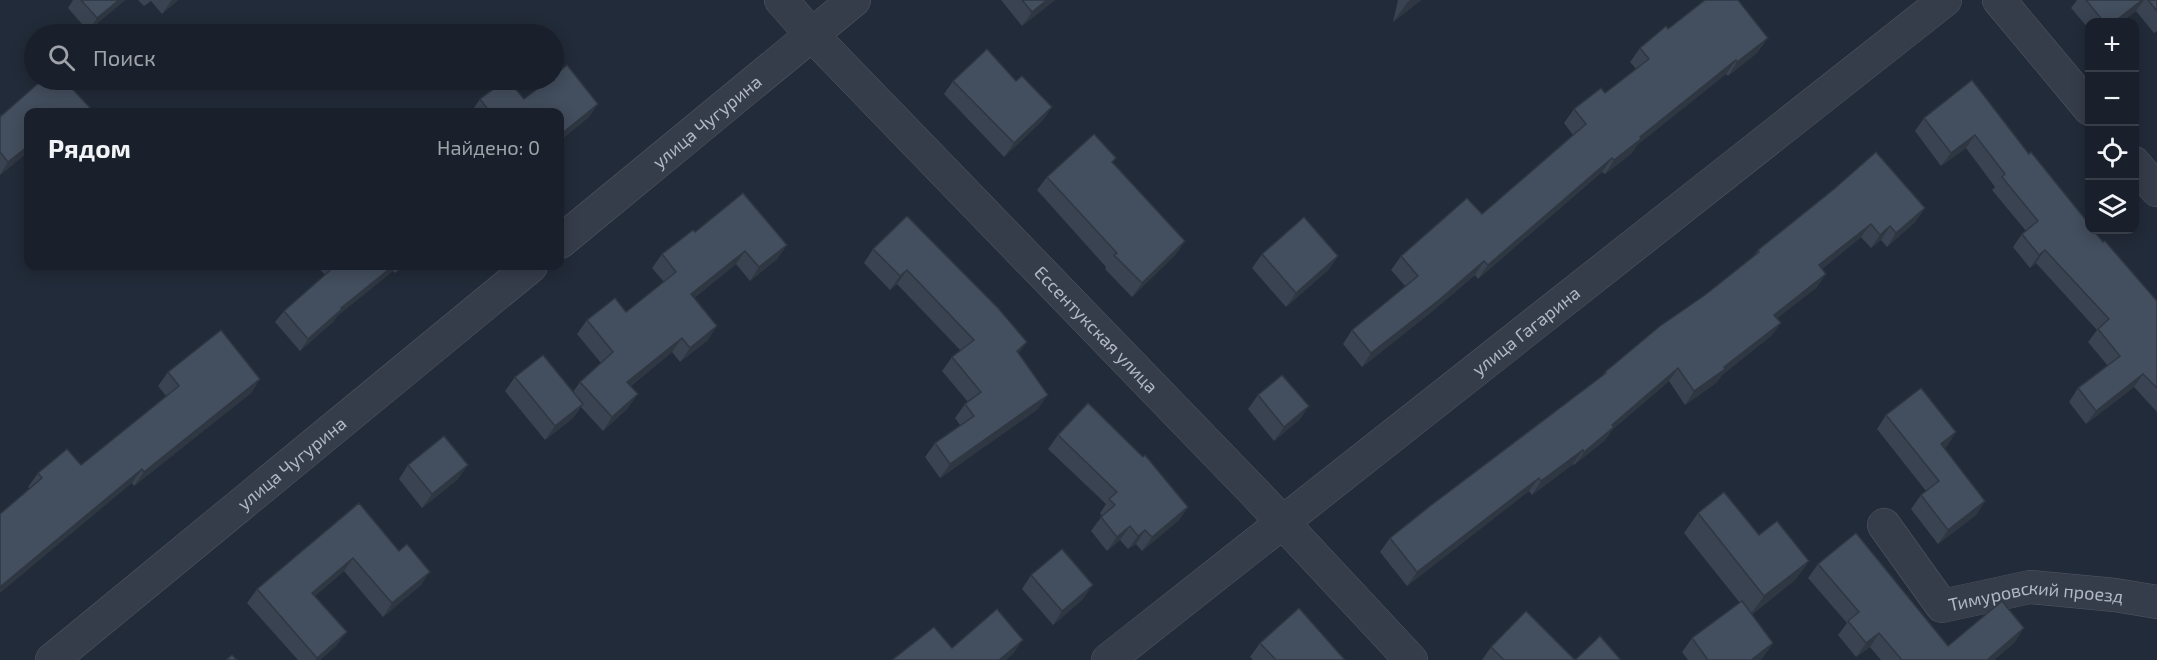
<!DOCTYPE html>
<html lang="ru">
<head>
<meta charset="utf-8">
<style>
  body { margin:0; font-family:"Exo 2",sans-serif; background:#232833; color:#f1f3f6 }
  .controls { position:absolute; right:18px; top:18px; display:grid; overflow:hidden; border-radius:12px; box-shadow:0 3px 15px #0003 }
  .controls button { width:54px; height:54px; display:grid; place-items:center; padding:0; border:0; border-bottom:2px solid #383e47; background:#1a202b; color:#f1f3f6; font:30px sans-serif }
  .list { margin:0; padding:0; list-style:none }
  h2 { display:flex; justify-content:space-between; align-items:center; height:78px; margin:0; padding:0 24px; font-size:26px }
  h2 small { font-size:20px; font-weight:400; color:#9fa3a9 }
  .icon { flex:none; width:33px; height:33px; fill:none; stroke:currentColor; stroke-width:2; stroke-linecap:round; stroke-linejoin:round }
  .map { position:relative; flex:none; width:2157px; height:660px; overflow:hidden }
  .search { position:absolute; background:#1a202b; box-shadow:0 3px 15px #0003; left:24px; top:24px; width:540px; height:66px; display:flex; align-items:center; gap:15px; box-sizing:border-box; padding:0 21px; border-radius:33px; color:#9fa3a9; font-size:22px }
  .panel { position:absolute; background:#1a202b; box-shadow:0 3px 15px #0003; left:24px; top:108px; width:540px; height:162px; border-radius:12px }
  .map>svg:first-child { display:block }
  .lines { fill:none; stroke-linecap:round; stroke-linejoin:round }
  .minor-casing { stroke:#515865; stroke-width:34 }
  .minor { stroke:#363d4a; stroke-width:33 }
  .wall { fill:#3a4351 }
  .shaded-wall { fill:#2f3742 }
  .building { fill:#434e5e; stroke:#2f3742; stroke-width:1.5 }
  .labels { text-anchor:middle; dominant-baseline:central; stroke-width:4.5; stroke-linejoin:round; paint-order:stroke }
  .street-label { font-size:18px; fill:#b1b8c6; stroke:#1b222e }
</style>
</head>
<body>
<div class="map">
<svg width="2157" height="660" viewBox="0 0 2157 660">
  <rect width="100%" height="100%" fill="#222b39"/>
  <g class="lines">
    <!-- minor casing -->
    <g class="minor-casing">
      <g id="minor">
        <path id="s1" d="M 781,0 L 812,35 L 1257,495 L 1411,660"/>
        <path d="M 1999,0 L 2090,109"/>
        <path d="M 2134,163 L 2157,190"/>
        <path id="s2" d="M 560,242 L 854,0"/>
        <path id="s3" d="M 1884,525 L 1942,606 L 2030,587 L 2115,595 L 2157,602"/>
        <path id="s4" d="M 52,660 L 531,266"/>
        <path id="s5" d="M 1108,660 L 1945,0"/>
      </g>
    </g>
    <!-- minor -->
    <use href="#minor" class="minor"/>
  </g>
  <!-- wall -->
  <g class="wall">
    <path d="M 73,0 L 125,0 L 88,31 L 68,8 Z"/>
    <path d="M 138,0 L 178,0 L 162,14 L 151,1 L 144,6 Z"/>
    <path d="M 1001,0 L 1055,0 L 1022,26 Z"/>
    <path d="M 1398,0 L 1421,0 L 1393,22 Z"/>
    <path d="M 2077,0 L 2157,0 L 2157,31 L 2154,33 L 2136,11 L 2122,22 L 2090,22 L 2090,30 L 2071,8 Z"/>
    <path d="M 1668,29 L 1758,52 L 1728,76 L 1726,74 L 1637,145 L 1632,153 L 1605,174 L 1602,172 L 1478,279 L 1475,275 L 1429,314 L 1362,367 L 1343,344 L 1352,330 L 1406,287 L 1391,270 L 1401,256 L 1482,214 L 1573,135 L 1564,123 L 1574,109 L 1605,93 L 1636,69 L 1630,62 L 1640,48 Z"/>
    <path d="M 1972,80 L 2029,154 L 2103,242 L 2157,301 L 2157,412 L 2134,387 L 2086,424 L 2069,402 L 2078,388 L 2108,366 L 2088,342 L 2097,330 L 2036,263 L 2030,268 L 2013,247 L 2022,234 L 2026,231 L 1992,190 L 1995,187 L 1966,148 L 1941,166 L 1915,131 L 1924,118 Z"/>
    <path d="M 953,81 L 1016,81 L 1052,107 L 1042,121 L 1004,157 L 944,94 Z"/>
    <path d="M 480,99 L 524,99 L 598,104 L 588,118 L 560,112 L 471,112 Z"/>
    <path d="M 28,112 L 28,152 L 0,175 L 0,115 L 1,116 Z"/>
    <path d="M 1113,163 L 1185,241 L 1175,255 L 1132,297 L 1105,269 L 1106,267 L 1037,190 L 1047,177 Z"/>
    <path d="M 1925,208 L 1915,222 L 1887,247 L 1881,240 L 1871,248 L 1861,237 L 1822,269 L 1826,274 L 1816,288 L 1777,318 L 1781,323 L 1771,336 L 1722,375 L 1716,383 L 1685,405 L 1669,381 L 1613,429 L 1604,441 L 1574,465 L 1573,464 L 1532,495 L 1529,491 L 1407,586 L 1380,552 L 1390,538 L 1602,376 L 1605,372 L 1752,258 L 1758,250 Z"/>
    <path d="M 907,216 L 1019,354 L 1038,409 L 940,478 L 925,457 L 935,443 L 960,425 L 955,418 L 965,404 L 968,402 L 942,371 L 952,357 L 961,351 L 897,284 L 890,290 L 864,263 L 873,249 Z"/>
    <path d="M 695,232 L 787,245 L 777,259 L 750,281 L 736,264 L 694,298 L 708,340 L 680,362 L 672,352 L 631,386 L 628,408 L 603,431 L 581,407 L 573,418 L 545,440 L 505,391 L 515,377 L 573,392 L 580,382 L 601,363 L 577,334 L 587,320 L 626,312 L 664,282 L 652,268 L 662,254 Z"/>
    <path d="M 1262,254 L 1338,256 L 1328,270 L 1286,307 L 1252,268 Z"/>
    <path d="M 317,266 L 403,266 L 395,273 L 393,271 L 337,316 L 334,321 L 300,351 L 275,322 L 284,311 L 325,275 Z"/>
    <path d="M 168,372 L 260,379 L 251,393 L 134,486 L 132,483 L 29,488 L 28,487 L 38,473 L 81,465 L 166,396 L 158,386 Z"/>
    <path d="M 1258,395 L 1309,406 L 1299,420 L 1274,441 L 1248,409 Z"/>
    <path d="M 1886,415 L 1956,432 L 1947,446 L 1944,448 L 1985,501 L 1976,515 L 1938,544 L 1911,509 L 1921,495 L 1926,491 L 1877,429 Z"/>
    <path d="M 1058,435 L 1188,507 L 1179,520 L 1142,551 L 1136,544 L 1128,549 L 1120,540 L 1107,551 L 1091,531 L 1102,516 L 1100,513 L 1106,504 L 1048,449 Z"/>
    <path d="M 408,465 L 458,479 L 422,508 L 399,479 Z"/>
    <path d="M 359,503 L 421,585 L 383,617 L 344,571 L 315,596 L 337,645 L 320,660 L 298,660 L 247,603 L 257,589 Z"/>
    <path d="M 1698,513 L 1759,535 L 1809,561 L 1795,580 L 1751,615 L 1773,643 L 1763,657 L 1760,660 L 1688,660 L 1682,652 L 1692,638 L 1740,603 L 1684,533 Z"/>
    <path d="M 1818,564 L 1948,646 L 2015,642 L 1994,660 L 1881,660 L 1870,647 L 1856,657 L 1838,635 L 1847,623 L 1808,578 Z"/>
    <path d="M 1031,575 L 1083,599 L 1053,625 L 1022,589 Z"/>
    <path d="M 1260,643 L 1345,660 L 1253,660 L 1250,657 Z"/>
    <path d="M 1491,647 L 1575,660 L 1619,660 L 1482,660 Z"/>
  </g>
  <!-- shaded-wall -->
  <g class="shaded-wall">
    <path d="M 119,0 L 125,0 L 88,31 L 97,18 Z"/>
    <path d="M 172,0 L 178,0 L 162,14 L 171,1 Z"/>
    <path d="M 1047,0 L 1055,0 L 1022,26 L 1032,12 Z"/>
    <path d="M 1410,0 L 1421,0 L 1393,22 L 1407,3 Z"/>
    <path d="M 2142,0 L 2144,0 L 2136,11 L 2122,22 L 2114,22 Z"/>
    <path d="M 1768,38 L 1758,52 L 1728,76 L 1737,62 Z"/>
    <path d="M 1736,60 L 1726,74 L 1637,145 L 1632,153 L 1605,174 L 1614,160 L 1640,137 Z"/>
    <path d="M 598,104 L 588,118 L 560,141 L 560,135 Z"/>
    <path d="M 1052,107 L 1042,121 L 1004,157 L 1014,143 Z"/>
    <path d="M 1975,135 L 1966,148 L 1941,166 L 1951,153 Z"/>
    <path d="M 28,146 L 28,152 L 0,175 L 8,162 Z"/>
    <path d="M 1612,158 L 1602,172 L 1478,279 L 1488,265 Z"/>
    <path d="M 1925,208 L 1915,222 L 1887,247 L 1896,233 Z"/>
    <path d="M 1871,224 L 1861,237 L 1809,279 L 1819,265 Z"/>
    <path d="M 1890,226 L 1881,240 L 1871,248 L 1880,235 Z"/>
    <path d="M 1185,241 L 1175,255 L 1132,297 L 1142,283 Z"/>
    <path d="M 787,245 L 777,259 L 750,281 L 759,267 Z"/>
    <path d="M 2045,250 L 2036,263 L 2030,268 L 2039,255 Z"/>
    <path d="M 745,251 L 736,264 L 681,308 L 691,294 Z"/>
    <path d="M 1338,256 L 1328,270 L 1286,307 L 1296,293 Z"/>
    <path d="M 1484,261 L 1475,275 L 1429,314 L 1362,367 L 1371,353 Z"/>
    <path d="M 393,266 L 397,266 L 393,271 L 337,316 L 334,321 L 300,351 L 308,339 L 341,308 Z"/>
    <path d="M 907,270 L 897,284 L 890,290 L 900,276 Z"/>
    <path d="M 1826,274 L 1816,288 L 1765,328 L 1774,315 Z"/>
    <path d="M 1781,323 L 1771,336 L 1722,375 L 1716,383 L 1685,405 L 1694,391 Z"/>
    <path d="M 717,326 L 708,340 L 680,362 L 690,348 Z"/>
    <path d="M 682,338 L 672,352 L 618,396 L 627,382 Z"/>
    <path d="M 1027,342 L 1017,356 L 1017,351 Z"/>
    <path d="M 1678,368 L 1669,381 L 1613,429 L 1604,441 L 1574,465 L 1584,452 L 1612,425 Z"/>
    <path d="M 2143,374 L 2134,387 L 2086,424 L 2096,411 Z"/>
    <path d="M 260,379 L 251,393 L 134,486 L 144,472 Z"/>
    <path d="M 638,394 L 628,408 L 603,431 L 612,417 Z"/>
    <path d="M 1048,395 L 1038,409 L 940,478 L 950,464 Z"/>
    <path d="M 583,404 L 573,418 L 545,440 L 555,426 Z"/>
    <path d="M 1309,406 L 1299,420 L 1274,441 L 1284,427 Z"/>
    <path d="M 1956,432 L 1947,446 L 1931,458 L 1941,444 Z"/>
    <path d="M 1583,450 L 1573,464 L 1532,495 L 1541,481 Z"/>
    <path d="M 468,465 L 458,479 L 422,508 L 432,494 Z"/>
    <path d="M 142,469 L 132,483 L 0,593 L 0,587 Z"/>
    <path d="M 1539,478 L 1529,491 L 1407,586 L 1417,572 Z"/>
    <path d="M 1985,501 L 1976,515 L 1938,544 L 1948,530 Z"/>
    <path d="M 1188,507 L 1179,520 L 1142,551 L 1152,537 Z"/>
    <path d="M 1130,526 L 1120,540 L 1107,551 L 1117,537 Z"/>
    <path d="M 1145,530 L 1136,544 L 1128,549 L 1138,536 Z"/>
    <path d="M 353,558 L 344,571 L 303,606 L 312,593 Z"/>
    <path d="M 1809,561 L 1795,580 L 1750,615 L 1764,596 Z"/>
    <path d="M 430,572 L 421,585 L 383,617 L 392,603 Z"/>
    <path d="M 1093,585 L 1083,599 L 1053,625 L 1062,611 Z"/>
    <path d="M 2024,628 L 2015,642 L 1994,660 L 1987,660 Z"/>
    <path d="M 347,632 L 337,645 L 320,660 L 315,660 Z"/>
    <path d="M 1879,633 L 1870,647 L 1856,657 L 1866,643 Z"/>
    <path d="M 1023,640 L 1013,654 L 1006,660 L 999,660 Z"/>
    <path d="M 1773,643 L 1763,657 L 1760,660 L 1751,660 Z"/>
  </g>
  <!-- building -->
  <g class="building">
    <path d="M 81,0 L 119,0 L 97,18 Z"/>
    <path d="M 1022,0 L 1047,0 L 1032,12 Z"/>
    <path d="M 1705,0 L 1738,0 L 1768,38 L 1737,62 L 1736,60 L 1640,137 L 1641,139 L 1614,160 L 1612,158 L 1488,265 L 1484,261 L 1439,300 L 1371,353 L 1352,330 L 1418,276 L 1401,256 L 1467,198 L 1482,214 L 1586,124 L 1574,109 L 1601,88 L 1605,93 L 1649,59 L 1640,48 L 1666,26 L 1668,29 Z"/>
    <path d="M 2086,0 L 2142,0 L 2114,22 L 2104,22 Z"/>
    <path d="M 2148,0 L 2157,0 L 2157,11 Z"/>
    <path d="M 987,49 L 1016,81 L 1022,76 L 1052,107 L 1014,143 L 953,81 Z"/>
    <path d="M 567,65 L 598,104 L 560,135 L 560,112 L 488,112 L 489,111 L 480,99 L 506,80 L 508,80 L 524,99 L 549,80 L 554,80 L 554,76 Z"/>
    <path d="M 42,80 L 64,80 L 94,112 L 28,112 L 28,146 L 8,162 L 0,152 L 0,115 L 1,116 Z"/>
    <path d="M 1972,80 L 2029,154 L 2031,152 L 2090,225 L 2090,230 L 2093,230 L 2103,242 L 2105,241 L 2157,301 L 2157,388 L 2143,374 L 2096,411 L 2078,388 L 2120,356 L 2098,329 L 2109,319 L 2045,250 L 2039,255 L 2022,234 L 2038,221 L 2002,177 L 2005,174 L 1975,135 L 1951,153 L 1924,118 Z"/>
    <path d="M 1094,134 L 1116,158 L 1112,162 L 1185,241 L 1142,283 L 1114,255 L 1117,253 L 1047,177 Z"/>
    <path d="M 1876,152 L 1925,208 L 1896,233 L 1890,226 L 1880,235 L 1871,224 L 1819,265 L 1826,274 L 1774,315 L 1781,323 L 1724,367 L 1725,369 L 1694,391 L 1678,368 L 1612,425 L 1614,427 L 1584,452 L 1583,450 L 1541,481 L 1539,478 L 1417,572 L 1390,538 L 1430,506 L 1606,373 L 1605,372 L 1660,326 L 1705,295 L 1759,252 L 1758,250 L 1834,189 Z"/>
    <path d="M 743,193 L 787,245 L 759,267 L 745,251 L 691,294 L 717,326 L 690,348 L 682,338 L 627,382 L 638,394 L 612,417 L 580,382 L 613,352 L 587,320 L 615,298 L 626,312 L 676,272 L 662,254 L 693,230 L 695,232 Z"/>
    <path d="M 907,216 L 998,308 L 1027,342 L 1017,351 L 1048,395 L 950,464 L 935,443 L 974,416 L 965,404 L 981,392 L 952,357 L 974,340 L 907,270 L 900,276 L 873,249 Z"/>
    <path d="M 1304,217 L 1338,256 L 1296,293 L 1262,254 Z"/>
    <path d="M 335,266 L 393,266 L 341,308 L 342,309 L 308,339 L 284,311 Z"/>
    <path d="M 221,330 L 260,379 L 144,472 L 142,469 L 0,587 L 0,514 L 42,478 L 38,473 L 67,449 L 81,465 L 179,386 L 168,372 Z"/>
    <path d="M 543,355 L 583,404 L 555,426 L 515,377 Z"/>
    <path d="M 1282,375 L 1309,406 L 1284,427 L 1258,395 Z"/>
    <path d="M 1921,388 L 1956,432 L 1941,444 L 1985,501 L 1948,530 L 1921,495 L 1939,481 L 1886,415 Z"/>
    <path d="M 1088,403 L 1143,457 L 1145,455 L 1188,507 L 1152,537 L 1145,530 L 1138,536 L 1130,526 L 1117,537 L 1101,517 L 1115,505 L 1109,499 L 1117,492 L 1058,435 Z"/>
    <path d="M 444,436 L 468,465 L 432,494 L 408,465 Z"/>
    <path d="M 1724,492 L 1759,535 L 1777,521 L 1809,561 L 1764,596 L 1698,513 Z"/>
    <path d="M 359,503 L 399,551 L 407,544 L 430,572 L 392,603 L 353,558 L 312,593 L 347,632 L 317,658 L 257,589 Z"/>
    <path d="M 1856,533 L 1948,646 L 2002,601 L 2024,628 L 1987,660 L 1902,660 L 1879,633 L 1866,643 L 1848,621 L 1859,612 L 1818,564 Z"/>
    <path d="M 1062,549 L 1093,585 L 1062,611 L 1031,575 Z"/>
    <path d="M 1742,601 L 1773,643 L 1751,660 L 1708,660 L 1692,638 Z"/>
    <path d="M 1299,608 L 1345,660 L 1276,660 L 1260,643 Z"/>
    <path d="M 997,609 L 1023,640 L 999,660 L 892,660 L 934,627 L 952,648 Z"/>
    <path d="M 1526,611 L 1575,660 L 1600,636 L 1620,659 L 1619,660 L 1504,660 L 1491,647 Z"/>
    <path d="M 232,655 L 237,660 L 226,660 Z"/>
  </g>
  <g class="labels">
    <!-- street labels -->
    <g class="street-label">
      <text stroke="none"><textPath href="#s2" startOffset="190">улица Чугурина</textPath></text>
      <text stroke="none"><textPath href="#s1" startOffset="456">Ессентукская улица</textPath></text>
      <text stroke="none"><textPath href="#s5" startOffset="532">улица Гагарина</textPath></text>
      <text stroke="none"><textPath href="#s4" startOffset="310">улица Чугурина</textPath></text>
      <text stroke="none"><textPath href="#s3" startOffset="195">Тимуровский проезд</textPath></text>
    </g>
  </g>
</svg>
<div class="controls">
<button>+</button>
<button>−</button>
<button><svg class="icon" aria-label="locate" viewBox="0 0 24 24"><circle cx="12" cy="12" r="6"/><path d="M12 2v4M12 18v4M2 12h4M18 12h4"/></svg></button>
<button><svg class="icon" aria-label="layers" viewBox="0 0 24 24"><path d="M12 4l9 5-9 5-9-5zM3 14l9 5 9-5"/></svg></button>
</div>
<div class="search"><svg class="icon" aria-label="search" viewBox="0 0 24 24"><circle cx="10" cy="10" r="6"/><path d="M15 15l6 6"/></svg>Поиск</div>
<section class="panel">
<h2>Рядом<small>Найдено: 0</small></h2>
<ul class="list">
</ul>
</section>
</div>
</body>
</html>
